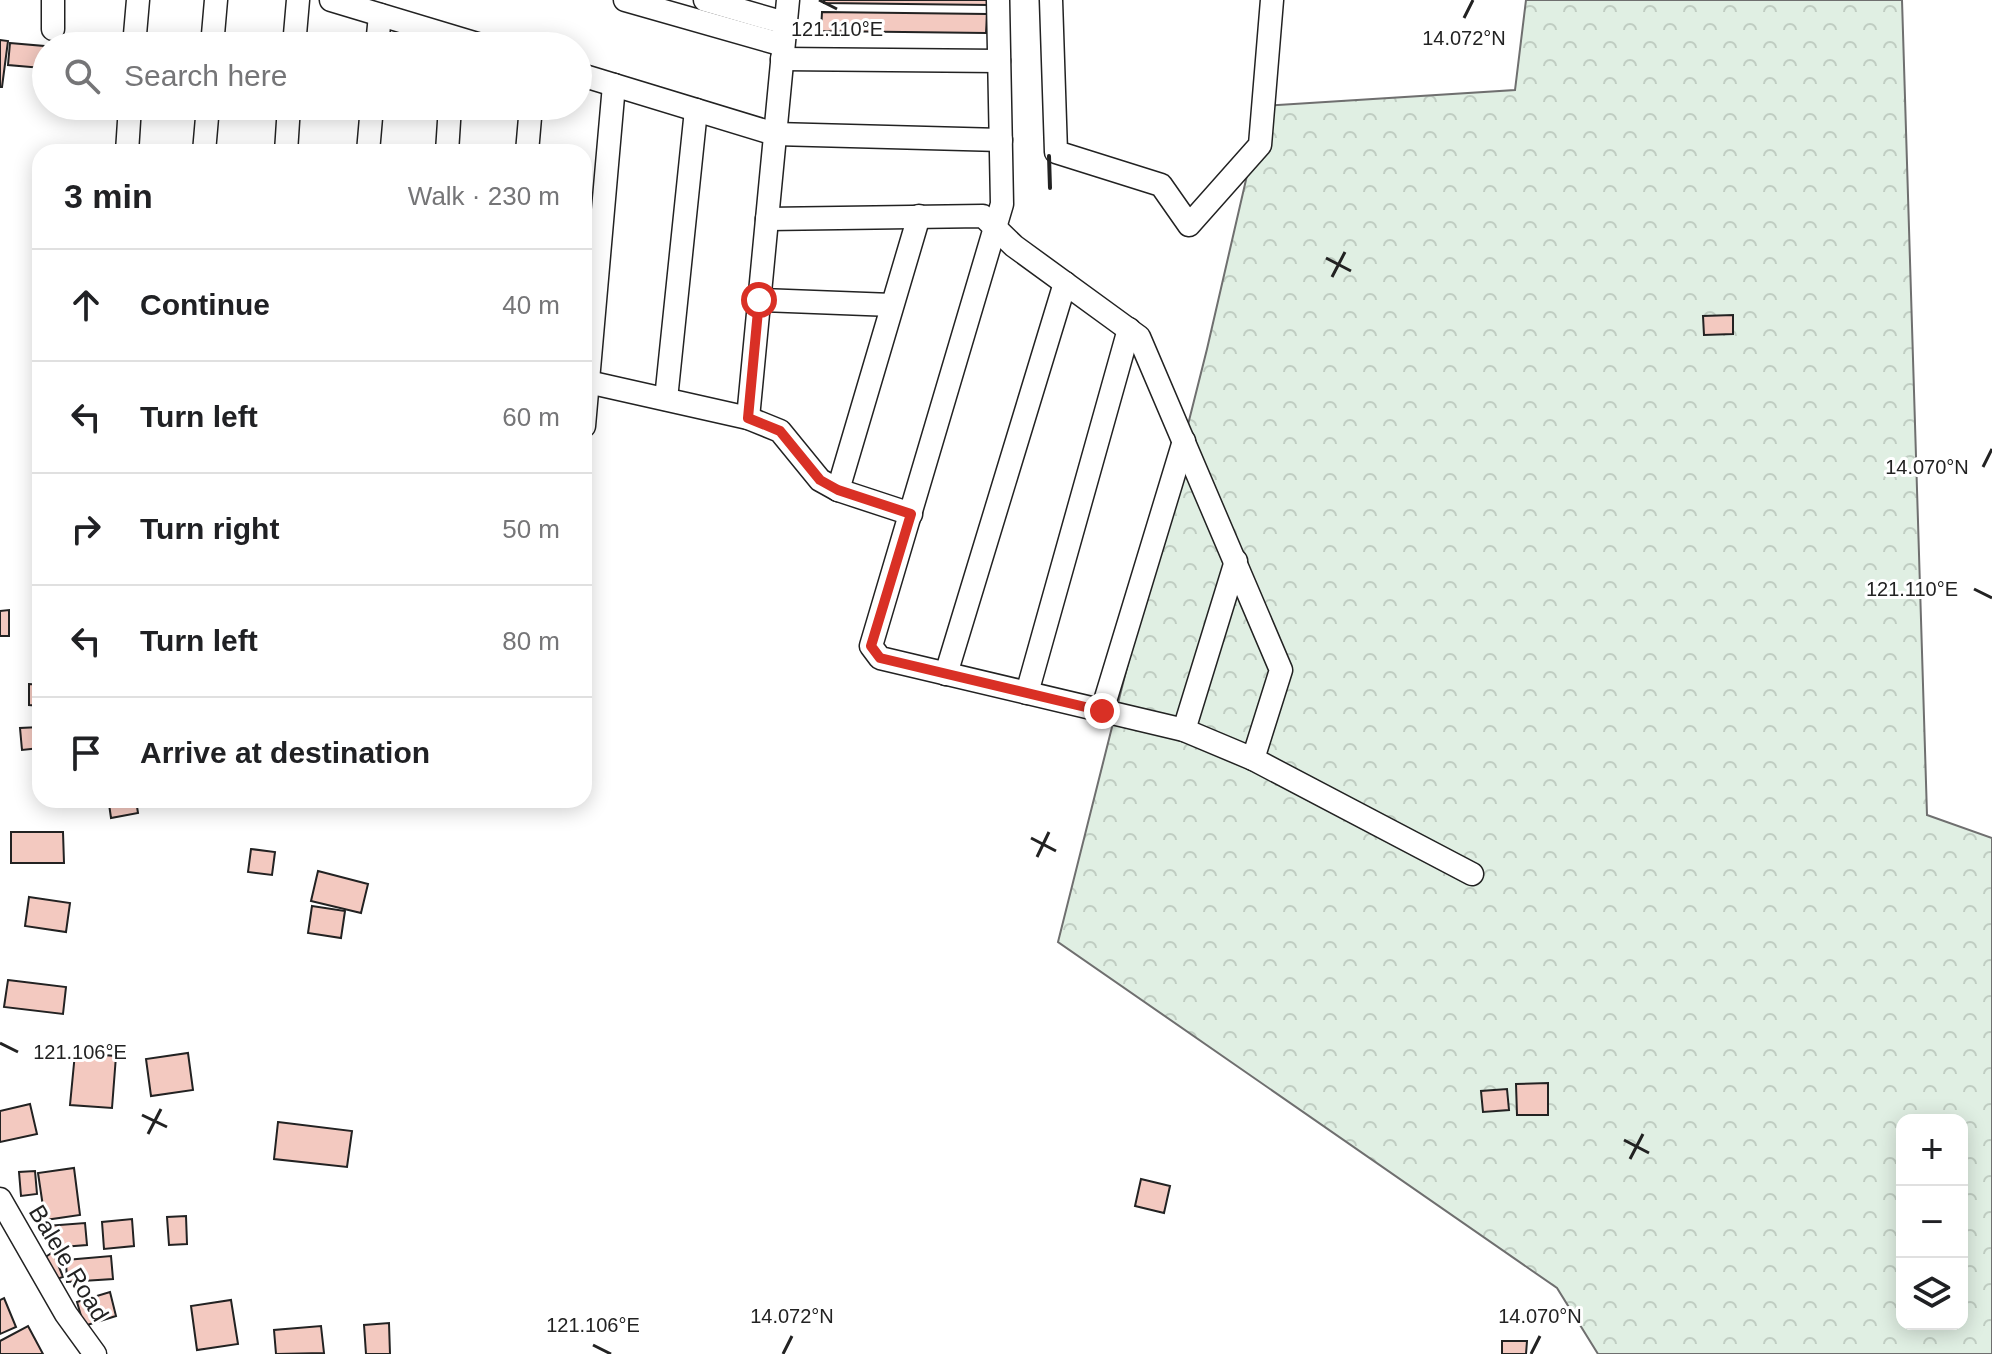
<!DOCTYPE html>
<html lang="en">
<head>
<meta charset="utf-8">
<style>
  body { margin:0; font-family:Arial,sans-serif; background:#f6f6f6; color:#202124 }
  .controls { position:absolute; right:24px; bottom:24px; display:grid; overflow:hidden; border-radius:16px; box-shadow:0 4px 20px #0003 }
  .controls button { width:72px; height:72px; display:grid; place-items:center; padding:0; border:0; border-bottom:2px solid #e0e0e0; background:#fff; color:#202124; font:40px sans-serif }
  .stop { position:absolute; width:24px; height:24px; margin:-18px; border:6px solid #d93025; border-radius:50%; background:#fff }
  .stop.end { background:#d93025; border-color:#fff; box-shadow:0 2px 8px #0008 }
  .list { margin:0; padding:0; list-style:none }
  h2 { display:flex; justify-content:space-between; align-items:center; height:104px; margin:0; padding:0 32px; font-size:34px }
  h2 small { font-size:26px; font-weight:400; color:#757577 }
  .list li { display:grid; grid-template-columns:52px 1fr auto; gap:24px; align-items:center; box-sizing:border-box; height:112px; padding:0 32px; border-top:2px solid #e0e0e0 }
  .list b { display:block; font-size:30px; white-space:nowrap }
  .list em { font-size:26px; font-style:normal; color:#757577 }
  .icon { flex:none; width:44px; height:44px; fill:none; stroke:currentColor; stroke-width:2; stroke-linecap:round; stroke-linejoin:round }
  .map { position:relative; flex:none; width:1992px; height:1354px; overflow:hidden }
  .search { position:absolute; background:#fff; box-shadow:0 4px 20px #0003; left:32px; top:32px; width:560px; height:88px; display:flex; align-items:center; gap:20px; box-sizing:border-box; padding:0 28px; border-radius:44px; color:#757577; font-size:30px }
  .panel { position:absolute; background:#fff; box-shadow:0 4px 20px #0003; left:32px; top:144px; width:560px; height:664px; border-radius:24px }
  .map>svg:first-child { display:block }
  .forest { fill:url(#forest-crowns); stroke:#6f6f6f; stroke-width:2; fill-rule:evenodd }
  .building { fill:#f3c9c0; stroke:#222; stroke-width:2 }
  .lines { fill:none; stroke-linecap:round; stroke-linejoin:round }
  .minor-casing { stroke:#222; stroke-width:25 }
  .minor { stroke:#fff; stroke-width:22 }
  .wall { stroke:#222; stroke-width:4 }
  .route { stroke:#d93025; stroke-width:10 }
  .ticks { fill:none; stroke:#222; stroke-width:3 }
  .labels { text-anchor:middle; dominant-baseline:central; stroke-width:6; stroke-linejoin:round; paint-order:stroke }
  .street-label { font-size:24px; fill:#222; stroke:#fff }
  .ticks-label { font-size:20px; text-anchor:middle; fill:#222; stroke:#fff; stroke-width:6; stroke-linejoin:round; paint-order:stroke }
</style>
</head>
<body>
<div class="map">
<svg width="1992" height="1354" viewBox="0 0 1992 1354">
  <defs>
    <pattern id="forest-crowns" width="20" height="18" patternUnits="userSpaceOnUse" patternTransform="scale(2)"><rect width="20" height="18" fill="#e0efe3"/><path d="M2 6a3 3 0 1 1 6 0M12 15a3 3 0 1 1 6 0" fill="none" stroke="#c0cdc2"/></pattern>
  </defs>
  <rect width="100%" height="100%" fill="#fff"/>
  <!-- forest -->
  <path class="forest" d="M 1526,0 L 1902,0 L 1927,815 L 1992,838 L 1992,1354 L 1598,1354 L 1557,1288 L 1058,942 L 1207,349 L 1263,106 L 1515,90 ZM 1902,1120 L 1962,1120 L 1962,1324 L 1902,1324 Z"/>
  <!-- building -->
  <g class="building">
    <path d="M 824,0 L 988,0 L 988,5 L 824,3 Z"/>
    <path d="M 822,12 L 987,14 L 986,33 L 821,31 Z"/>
    <path d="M 0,40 L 8,41 L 2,87 L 0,87 Z"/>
    <path d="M 10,43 L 44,46 L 42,68 L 8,65 Z"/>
    <path d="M 1733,315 L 1733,334 L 1704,335 L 1703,316 Z"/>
    <path d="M 9,610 L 9,636 L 0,636 L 0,611 Z"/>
    <path d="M 29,684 L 40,685 L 40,706 L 29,705 Z"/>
    <path d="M 40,727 L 40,748 L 22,750 L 20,728 Z"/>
    <path d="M 136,800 L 138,813 L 111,818 L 109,804 Z"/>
    <path d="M 11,832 L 63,832 L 64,863 L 11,863 Z"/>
    <path d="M 251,849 L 275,852 L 272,875 L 248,872 Z"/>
    <path d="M 318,871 L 368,884 L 361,913 L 311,901 Z"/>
    <path d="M 29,897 L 70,903 L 66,932 L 25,926 Z"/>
    <path d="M 312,906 L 345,911 L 341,938 L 308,933 Z"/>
    <path d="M 8,980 L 66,987 L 63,1014 L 4,1007 Z"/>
    <path d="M 75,1053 L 116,1056 L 112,1108 L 70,1105 Z"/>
    <path d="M 188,1053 L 193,1090 L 151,1096 L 146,1059 Z"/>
    <path d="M 1548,1083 L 1548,1115 L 1517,1115 L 1516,1084 Z"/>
    <path d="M 1507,1089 L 1509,1110 L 1483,1112 L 1481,1091 Z"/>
    <path d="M 30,1104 L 37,1134 L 0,1142 L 0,1111 Z"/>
    <path d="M 278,1122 L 352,1131 L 347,1167 L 274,1159 Z"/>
    <path d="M 74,1168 L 80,1215 L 45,1220 L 38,1173 Z"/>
    <path d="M 35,1171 L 37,1194 L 21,1196 L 19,1172 Z"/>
    <path d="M 1141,1179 L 1170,1186 L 1164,1213 L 1135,1206 Z"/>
    <path d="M 186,1216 L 187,1244 L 169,1245 L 167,1217 Z"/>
    <path d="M 132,1219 L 134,1246 L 104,1249 L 102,1222 Z"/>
    <path d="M 85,1223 L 87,1245 L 49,1248 L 47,1226 Z"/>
    <path d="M 53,1252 L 63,1277 L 54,1280 L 44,1258 Z"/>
    <path d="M 111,1256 L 113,1279 L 67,1282 L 66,1260 Z"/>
    <path d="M 110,1292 L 116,1316 L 84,1326 L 77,1302 Z"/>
    <path d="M 4,1298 L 16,1327 L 0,1334 L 0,1300 Z"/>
    <path d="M 231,1300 L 238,1344 L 197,1350 L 191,1306 Z"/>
    <path d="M 389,1323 L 390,1354 L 366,1354 L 364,1325 Z"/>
    <path d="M 28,1326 L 43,1354 L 0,1354 L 0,1341 Z"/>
    <path d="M 321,1326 L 324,1353 L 276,1354 L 274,1330 Z"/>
    <path d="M 1502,1341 L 1527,1341 L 1526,1354 L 1502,1354 Z"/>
  </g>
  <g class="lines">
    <!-- minor casing -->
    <g class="minor-casing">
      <g id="minor">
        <path d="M 331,0 L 484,46"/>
        <path d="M 625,0 L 783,45"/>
        <path d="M 705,0 L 785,23"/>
        <path d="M 998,0 L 1002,204 L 871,646 L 880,658 L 1184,730 L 1253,759 L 1472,874"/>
        <path d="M 1051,0 L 1056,152 L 1161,185 L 1189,225 L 1260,145 L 1272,0"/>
        <path d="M 53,29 L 53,0"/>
        <path d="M 134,46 L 138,0"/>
        <path d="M 212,46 L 216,0"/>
        <path d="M 294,46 L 298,0"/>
        <path d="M 377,46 L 380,15"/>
        <path d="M 782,59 L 999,61"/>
        <path d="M 578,74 L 775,134 L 1001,140"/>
        <path d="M 127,152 L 130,106"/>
        <path d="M 204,152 L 208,106"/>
        <path d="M 286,152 L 289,106"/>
        <path d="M 368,152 L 372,106"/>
        <path d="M 447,152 L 450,106"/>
        <path d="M 527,152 L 531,106"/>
        <path d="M 767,219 L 983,216 L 1014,246 L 1139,337 L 1281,670 L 1253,759"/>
        <path d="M 759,300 L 892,305"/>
        <path d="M 588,382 L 748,418 L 780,431 L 820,480 L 838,490 L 911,514"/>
        <path d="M 666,399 L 696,110"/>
        <path d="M 748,418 L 788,0"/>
        <path d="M 584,426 L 614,85"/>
        <path d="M 838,490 L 919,216"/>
        <path d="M 946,674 L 1065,283"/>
        <path d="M 1027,693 L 1129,329"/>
        <path d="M 1102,711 L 1184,441"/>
        <path d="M 1184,730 L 1236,561"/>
        <path d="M 0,1199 L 66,1314 L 95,1354"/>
      </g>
    </g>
    <!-- minor -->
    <use href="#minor" class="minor"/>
    <!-- wall -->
    <path class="wall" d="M 1049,156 L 1050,188"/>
  </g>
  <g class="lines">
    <!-- route -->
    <path class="route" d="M 759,300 L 748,418 L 780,431 L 820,480 L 838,490 L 911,514 L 871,646 L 880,658 L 1102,711"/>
  </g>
  <!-- ticks -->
  <path class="ticks" d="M 819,0 L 837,9M 1464,18 L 1473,0M 1326,258 L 1351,271M 1332,277 L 1345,252M 1983,467 L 1992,449M 1974,589 L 1992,598M 1031,838 L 1056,851M 1037,857 L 1049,832M 0,1043 L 18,1052M 142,1115 L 167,1127M 148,1134 L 161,1109M 1624,1140 L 1649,1153M 1630,1159 L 1643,1134M 593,1345 L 611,1354M 783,1354 L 792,1336M 1531,1354 L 1540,1336"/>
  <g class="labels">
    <!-- street labels -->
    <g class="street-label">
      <text transform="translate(69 1263) rotate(59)">Balele Road</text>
    </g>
  </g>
  <g class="ticks-label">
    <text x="837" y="36">121.110°E</text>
    <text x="1464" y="45">14.072°N</text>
    <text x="1927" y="474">14.070°N</text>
    <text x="1912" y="596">121.110°E</text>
    <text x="80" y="1059">121.106°E</text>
    <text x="792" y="1323">14.072°N</text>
    <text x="1540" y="1323">14.070°N</text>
    <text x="593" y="1332">121.106°E</text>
  </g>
</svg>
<div class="controls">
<button>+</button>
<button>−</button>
<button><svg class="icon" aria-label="layers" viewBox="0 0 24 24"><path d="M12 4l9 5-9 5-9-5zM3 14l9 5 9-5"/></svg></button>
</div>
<div class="stop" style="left:759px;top:300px"></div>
<div class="stop end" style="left:1102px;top:711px"></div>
<div class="search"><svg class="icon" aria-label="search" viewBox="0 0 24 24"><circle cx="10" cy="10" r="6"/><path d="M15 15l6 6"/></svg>Search here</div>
<section class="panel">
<h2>3 min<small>Walk · 230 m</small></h2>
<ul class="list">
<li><svg class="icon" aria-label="ahead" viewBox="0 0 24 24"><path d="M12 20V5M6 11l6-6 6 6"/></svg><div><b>Continue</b></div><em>40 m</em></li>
<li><svg class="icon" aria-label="left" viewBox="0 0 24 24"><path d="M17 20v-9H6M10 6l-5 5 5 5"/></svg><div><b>Turn left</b></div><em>60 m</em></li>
<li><svg class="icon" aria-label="right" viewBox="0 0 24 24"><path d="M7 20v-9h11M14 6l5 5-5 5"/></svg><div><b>Turn right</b></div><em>50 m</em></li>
<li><svg class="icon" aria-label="left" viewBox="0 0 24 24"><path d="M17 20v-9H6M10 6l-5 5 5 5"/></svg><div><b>Turn left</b></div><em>80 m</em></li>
<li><svg class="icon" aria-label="arrive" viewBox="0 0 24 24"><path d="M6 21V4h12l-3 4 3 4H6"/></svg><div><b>Arrive at destination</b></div></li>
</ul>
</section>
</div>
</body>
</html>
